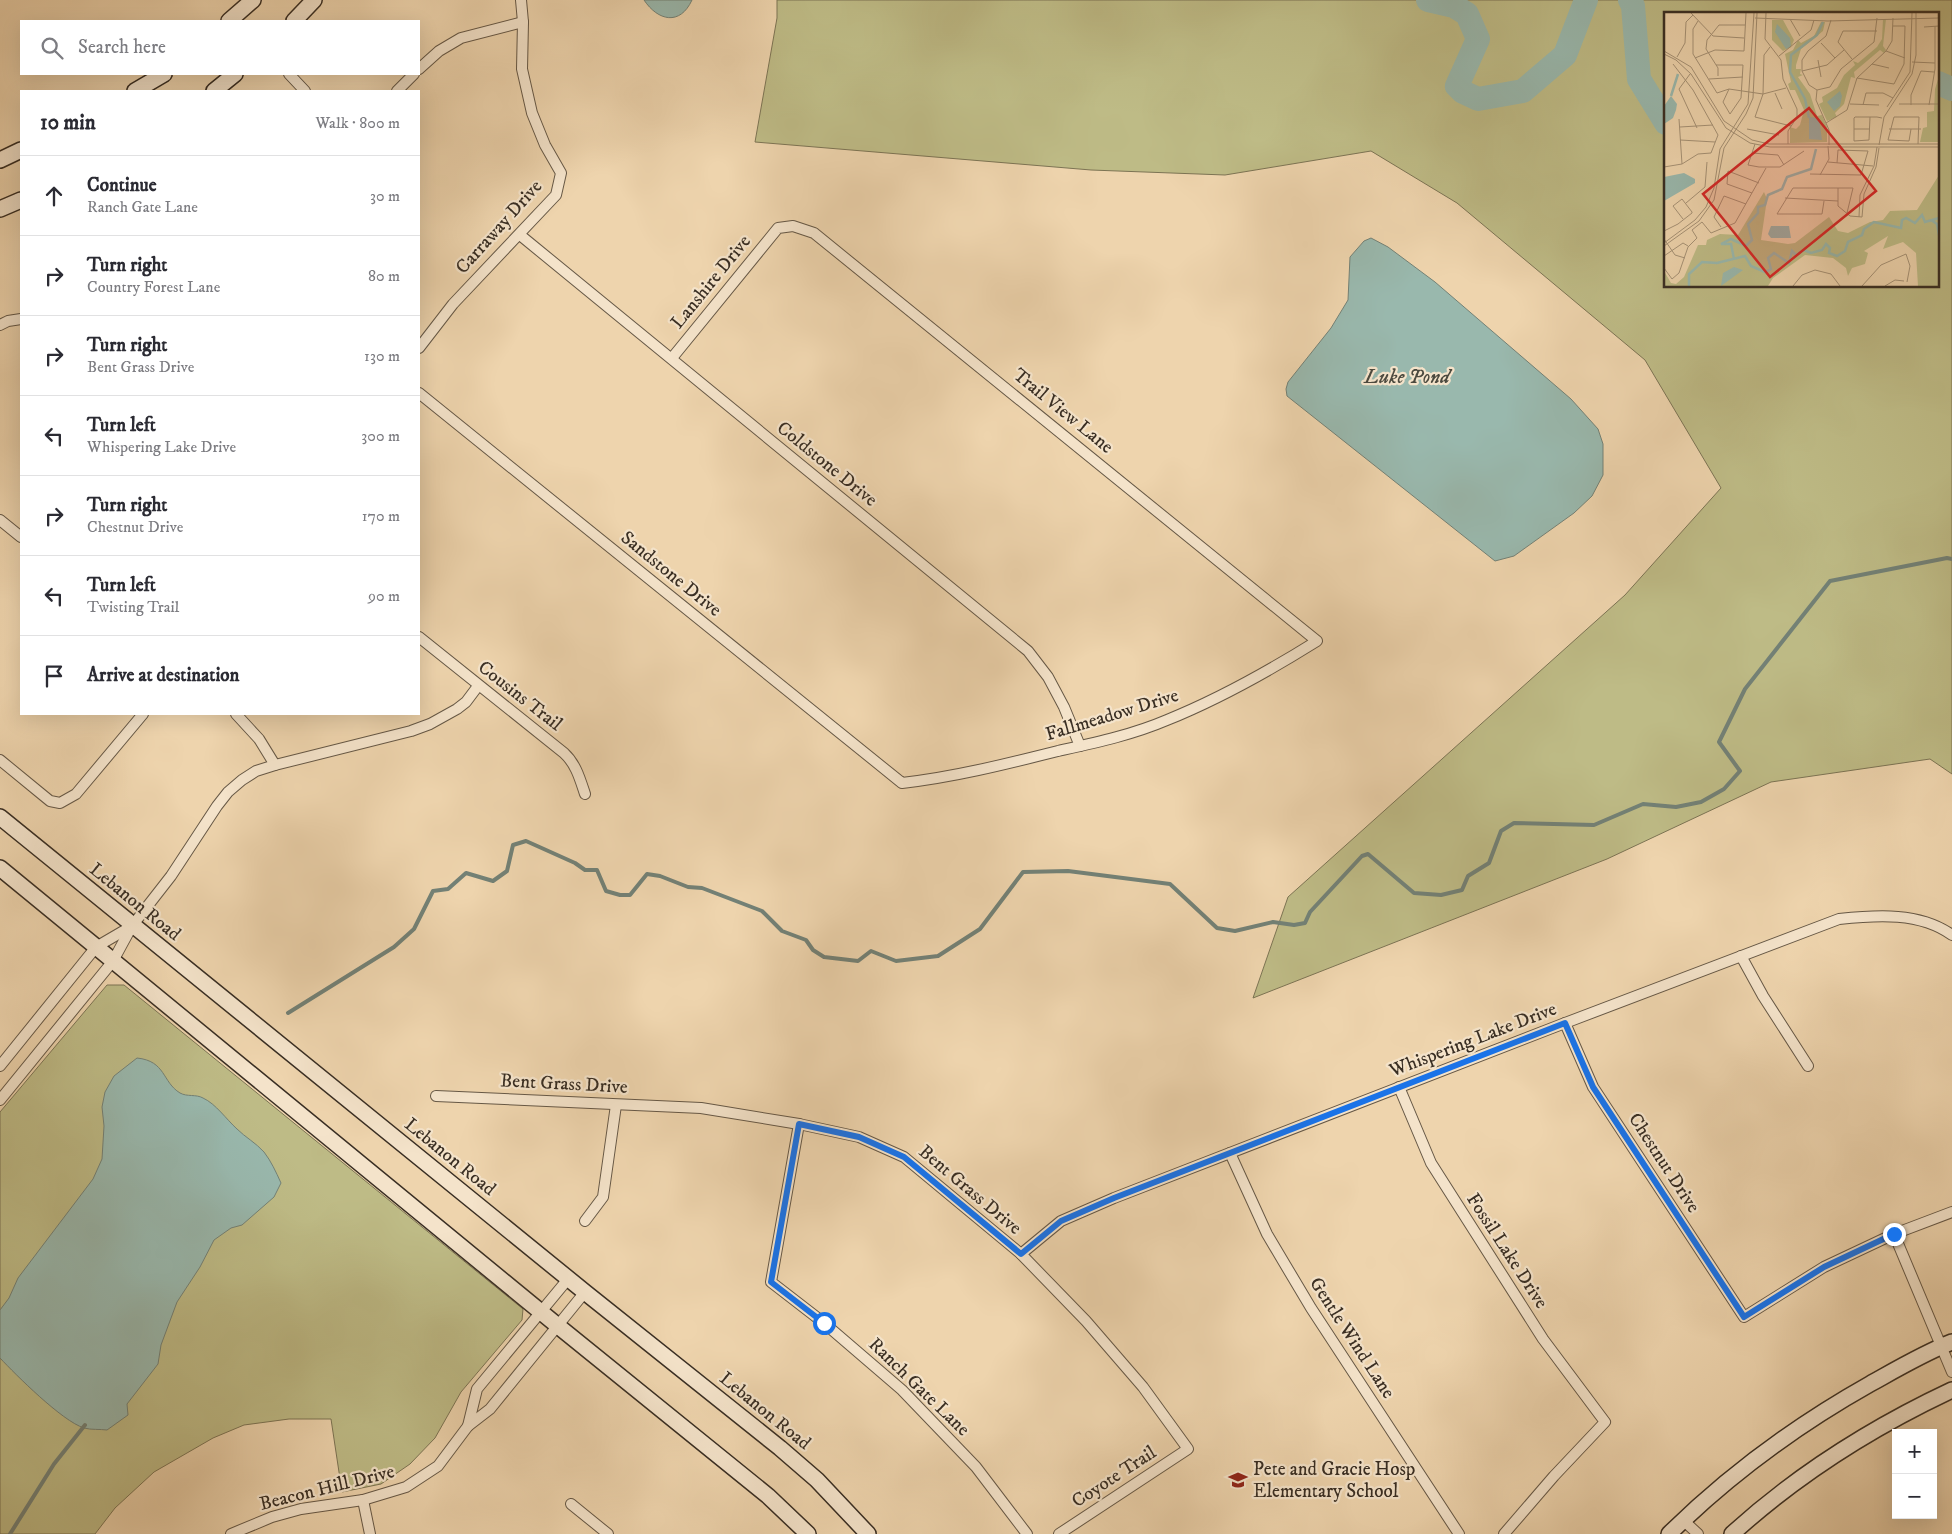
<!DOCTYPE html>
<html lang="en">
<head>
<meta charset="utf-8">
<style>
  body { margin:0; font-family:"IM FELL DW Pica",serif; background:#f7f7f7; color:#2b2b33 }
  .controls { position:absolute; right:15px; bottom:15px; display:grid; overflow:hidden; border-radius:0px; box-shadow:0 5px 20px #0002 }
  .controls button { width:45px; height:45px; display:grid; place-items:center; padding:0; border:0; border-bottom:1px solid #e1e1e2; background:#fff; color:#2b2b33; font:25px sans-serif }
  .stop { position:absolute; width:15px; height:15px; margin:-11px; border:4px solid #1a73e8; border-radius:50%; background:#fff }
  .stop.end { background:#1a73e8; border-color:#fff; box-shadow:0 1px 5px #0008 }
  .list { margin:0; padding:0; list-style:none }
  h2 { display:flex; justify-content:space-between; align-items:center; height:65px; margin:0; padding:0 20px; font-size:21px }
  h2 small { font-size:16px; font-weight:400; color:#7c7c81 }
  .list li { display:grid; grid-template-columns:32px 1fr auto; gap:15px; align-items:center; box-sizing:border-box; height:80px; padding:0 20px; border-top:1px solid #e1e1e2 }
  .list b { display:block; font-size:19px; white-space:nowrap }
  .list p { margin:0; font-size:16px; white-space:nowrap; color:#7c7c81 }
  .list em { font-size:16px; font-style:normal; color:#7c7c81 }
  .icon { flex:none; width:28px; height:28px; fill:none; stroke:currentColor; stroke-width:2; stroke-linecap:round; stroke-linejoin:round }
  .map { position:relative; flex:none; width:1952px; height:1534px; overflow:hidden }
  .search { position:absolute; background:#fff; box-shadow:0 5px 20px #0002; left:20px; top:20px; width:400px; height:55px; display:flex; align-items:center; gap:12px; box-sizing:border-box; padding:0 18px; border-radius:0px; color:#7c7c81; font-size:19px }
  .panel { position:absolute; background:#fff; box-shadow:0 5px 20px #0002; left:20px; top:90px; width:400px; height:625px; border-radius:0px }
  .map>svg:first-child { display:block }
  .green { fill:#bebb86; stroke:#7c7454; fill-rule:evenodd }
  .water { fill:#99b8ad; stroke:#738176 }
  .lines { fill:none; stroke-linecap:round; stroke-linejoin:round }
  .stream { stroke:#738176; stroke-width:4 }
  .river { stroke:#99b8ad; stroke-width:24 }
  .street-casing { stroke:#665846; stroke-width:12 }
  .secondary-casing { stroke:#392e23; stroke-width:18 }
  .street { stroke:#f4e3ca; stroke-width:10 }
  .secondary { stroke:#f4e3ca; stroke-width:15 }
  .route { stroke:#1a73e8; stroke-width:6 }
  .labels { text-anchor:middle; dominant-baseline:central; stroke-width:4.5; stroke-linejoin:round; paint-order:stroke }
  .street-label { font-size:19px; fill:#392e23; stroke:#f4e3ca }
  .poi-label { font-size:19px; fill:#392e23; stroke:#f4e3ca; text-anchor:start }
  .water-label { font-size:20px; font-style:italic; fill:#4c4a3f; stroke:#f4e3ca }
  .inset-river { fill:none; stroke:#99b8ad; stroke-width:2.5 }
  .inset-road { fill:none; stroke:#a69276; stroke-width:1 }
  .view { fill:#d62828; fill-opacity:0.15; stroke:#d62828; stroke-width:2.5 }
  .inset-edge { fill:none; stroke:#392e23; stroke-width:2.5 }
</style>
</head>
<body>
<div class="map">
<svg width="1952" height="1534" viewBox="0 0 1952 1534">
  <rect width="100%" height="100%" fill="#eed4ad"/>
  <filter id="stains"><feTurbulence type="fractalNoise" baseFrequency=".004" numOctaves="4"/><feColorMatrix values="0 0 0 0 .2 0 0 0 0 .09 0 0 0 0 .02 0 0 0 .5 -.17"/></filter>
  <radialGradient id="worn" r=".72"><stop offset=".6" stop-color="#630" stop-opacity="0"/><stop offset="1" stop-color="#630" stop-opacity=".3"/></radialGradient>
  <!-- green -->
  <g class="green">
    <path d="M 777,0 L 1952,0 L 1952,774 L 1930,759 L 1771,782 L 1607,859 L 1253,998 L 1288,897 L 1625,595 L 1721,488 L 1645,360 L 1457,203 L 1371,151 L 1225,175 L 1091,170 L 755,142 L 777,18 ZM 1666,14 L 1938,14 L 1938,286 L 1666,286 Z"/>
    <path d="M 107,985 L 124,985 L 523,1309 L 522,1320 L 461,1392 L 435,1438 L 410,1464 L 381,1484 L 342,1492 L 331,1419 L 289,1419 L 244,1425 L 213,1438 L 154,1472 L 115,1508 L 95,1534 L 0,1534 L 0,1112 Z"/>
  </g>
  <!-- water -->
  <g class="water">
    <path d="M 644,0 L 692,0 C 680,26 658,21 644,0 Z"/>
    <path d="M 1371,238 L 1388,247 L 1435,282 L 1571,399 L 1598,429 L 1603,444 L 1603,475 L 1592,496 L 1574,513 L 1514,556 L 1495,561 L 1287,396 L 1286,389 L 1288,382 L 1331,328 L 1348,300 L 1350,257 L 1364,241 Z"/>
    <path d="M 137,1058 C 166,1061 162,1082 180,1093 C 187,1097 196,1094 203,1098 C 216,1104 226,1119 237,1129 C 245,1137 256,1143 264,1152 C 271,1161 276,1172 281,1183 L 274,1197 L 242,1225 L 231,1228 L 214,1240 L 200,1267 L 177,1302 L 161,1345 L 158,1364 L 127,1404 L 128,1415 L 107,1430 C 100,1429 91,1430 84,1428 C 62,1421 16,1375 0,1358 L 0,1310 L 9,1298 L 18,1278 L 93,1179 L 102,1159 L 104,1126 L 102,1107 L 105,1092 L 114,1076 Z"/>
  </g>
  <g class="lines">
    <!-- stream -->
    <g class="stream">
      <path d="M 288,1013 L 394,947 L 414,929 L 433,891 L 448,889 L 466,873 L 493,881 L 507,871 L 513,845 L 526,841 L 575,863 L 585,870 L 597,870 L 606,891 L 620,895 L 630,895 L 647,874 L 660,876 L 688,887 L 702,888 L 762,911 L 782,931 L 806,940 L 813,950 L 824,957 L 858,961 L 871,951 L 896,961 L 938,956 L 980,929 L 1023,872 L 1068,871 L 1170,884 L 1217,928 L 1235,931 L 1273,922 L 1294,925 L 1305,923 L 1310,912 L 1362,856 L 1368,854 L 1414,893 L 1441,895 L 1462,890 L 1468,876 L 1489,863 L 1501,831 L 1514,823 L 1594,825 L 1643,804 L 1676,807 L 1701,802 L 1724,789 L 1740,771 L 1719,742 L 1745,689 L 1830,581 L 1947,558 L 1952,559"/>
      <path d="M 10,1534 L 54,1464 L 85,1425"/>
    </g>
    <!-- river -->
    <g class="river">
      <path d="M 1428,0 L 1454,6 L 1467,14 L 1478,39 L 1457,86 L 1463,92 L 1478,99 L 1523,91 L 1565,55 L 1586,0"/>
      <path d="M 1630,0 L 1633,6 L 1639,79 L 1666,123"/>
      <path d="M 1938,83 L 1952,89"/>
    </g>
    <!-- street casing -->
    <g class="street-casing">
      <g id="street">
        <path d="M 419,69 L 439,51 L 461,38 L 523,22"/>
        <path d="M 289,74 L 305,91"/>
        <path d="M 397,91 L 414,74"/>
        <path d="M 520,235 L 1028,651 L 1048,677 L 1064,707 L 1080,746"/>
        <path d="M 0,325 L 8,321 L 21,319"/>
        <path d="M 419,348 L 453,304 L 556,195 L 561,173 L 545,145 L 532,113 L 522,69 L 523,22 L 521,0"/>
        <path d="M 419,393 L 902,783 C 955,777 1006,764 1058,751 C 1094,743 1132,735 1167,720 C 1219,699 1269,671 1317,641 L 814,233 L 793,226 L 778,228 L 672,358"/>
        <path d="M 0,520 L 21,537"/>
        <path d="M 419,637 L 564,753 C 576,764 580,779 585,794"/>
        <path d="M 236,714 L 259,739 L 275,765"/>
        <path d="M 0,760 L 50,801 L 60,803 L 76,794 L 143,714"/>
        <path d="M 1741,956 L 1763,996 L 1808,1066"/>
        <path d="M 1565,1023 L 1593,1087 L 1744,1317 L 1824,1267 L 1894,1234 L 1952,1212"/>
        <path d="M 0,1066 L 96,947 L 132,926"/>
        <path d="M 1399,1087 L 1431,1163 L 1543,1339 L 1605,1422 L 1554,1476 L 1504,1534"/>
        <path d="M 436,1096 L 701,1108 L 799,1124 L 859,1137 L 904,1157 L 1021,1254 L 1086,1321 L 1143,1387 L 1188,1449 L 1059,1534"/>
        <path d="M 0,1100 L 113,961 L 132,926 L 171,876 L 217,806 L 228,792 L 242,780 L 256,771 L 275,765 L 411,731 L 430,724 L 457,709 L 466,702 L 478,686"/>
        <path d="M 799,1124 L 771,1282 L 824,1323 L 902,1390 L 976,1467 L 1027,1534"/>
        <path d="M 1230,1153 L 1267,1234 L 1283,1261 L 1311,1308 L 1459,1534"/>
        <path d="M 585,1221 L 603,1197 L 616,1105"/>
        <path d="M 1894,1234 L 1952,1372"/>
        <path d="M 1021,1254 L 1061,1221 L 1114,1198 L 1565,1023 L 1839,919 C 1877,915 1920,912 1952,935"/>
        <path d="M 468,1426 L 477,1389 L 568,1279"/>
        <path d="M 363,1500 L 370,1534"/>
        <path d="M 571,1504 L 608,1534"/>
        <path d="M 1683,1520 L 1698,1534"/>
        <path d="M 231,1534 L 272,1517 L 301,1509 L 363,1500 L 406,1487 L 438,1466 L 468,1426 L 490,1409 L 585,1292"/>
      </g>
    </g>
    <!-- secondary casing -->
    <g class="secondary-casing">
      <g id="secondary">
        <path d="M 229,21 L 253,0"/>
        <path d="M 294,21 L 314,0"/>
        <path d="M 135,91 L 164,74"/>
        <path d="M 214,91 L 235,74"/>
        <path d="M 0,160 L 21,150"/>
        <path d="M 0,209 L 21,200"/>
        <path d="M 0,817 L 586,1293 L 780,1448 L 817,1480 L 868,1534"/>
        <path d="M 0,868 L 558,1326 L 768,1496 L 808,1534"/>
        <path d="M 1669,1534 C 1729,1475 1797,1425 1870,1384 C 1897,1369 1924,1353 1952,1342"/>
        <path d="M 1732,1534 C 1799,1473 1871,1428 1952,1390"/>
      </g>
    </g>
    <!-- street -->
    <use href="#street" class="street"/>
    <!-- secondary -->
    <use href="#secondary" class="secondary"/>
  </g>
  <g class="lines">
    <!-- route -->
    <path class="route" d="M 824,1323 L 771,1282 L 799,1124 L 859,1137 L 904,1157 L 1021,1254 L 1061,1221 L 1114,1198 L 1565,1023 L 1593,1087 L 1744,1317 L 1824,1267 L 1894,1234"/>
  </g>
  <!-- icons -->
  <defs>
    <g id="school-bare" transform="scale(1.5)"><path d="M0-5L7-2L0 1L-7-2ZM-4 1L0 2.5L4 1V4Q0 6-4 4Z" fill="#8f2418" stroke="#f4e3ca" stroke-width="2.5" paint-order="stroke"/></g>
  </defs>
  <g fill-rule="evenodd">
    <use href="#school-bare" x="1238" y="1480"/>
  </g>
  <g class="labels">
    <!-- street labels -->
    <g class="street-label">
      <text transform="translate(499 227) rotate(-48)">Carraway Drive</text>
      <text transform="translate(711 282) rotate(-51)">Lanshire Drive</text>
      <text transform="translate(1063 411) rotate(39)">Trail View Lane</text>
      <text transform="translate(827 464) rotate(39)">Coldstone Drive</text>
      <text transform="translate(671 574) rotate(39)">Sandstone Drive</text>
      <text transform="translate(520 696) rotate(38)">Cousins Trail</text>
      <text transform="translate(1112 715) rotate(-17)">Fallmeadow Drive</text>
      <text transform="translate(135 902) rotate(39)">Lebanon Road</text>
      <text transform="translate(1473 1040) rotate(-21)">Whispering Lake Drive</text>
      <text transform="translate(564 1084) rotate(3)">Bent Grass Drive</text>
      <text transform="translate(450 1157) rotate(39)">Lebanon Road</text>
      <text transform="translate(1664 1163) rotate(57)">Chestnut Drive</text>
      <text transform="translate(970 1190) rotate(40)">Bent Grass Drive</text>
      <text transform="translate(1507 1251) rotate(57)">Fossil Lake Drive</text>
      <text transform="translate(1352 1338) rotate(57)">Gentle Wind Lane</text>
      <text transform="translate(919 1387) rotate(44)">Ranch Gate Lane</text>
      <text transform="translate(765 1411) rotate(39)">Lebanon Road</text>
      <text transform="translate(1114 1477) rotate(-33)">Coyote Trail</text>
      <text transform="translate(327 1488) rotate(-14)">Beacon Hill Drive</text>
    </g>
    <!-- poi labels -->
    <g class="poi-label">
      <text x="1253" y="1469">Pete and Gracie Hosp<tspan x="1253" dy="22">Elementary School</tspan></text>
    </g>
    <!-- water labels -->
    <g class="water-label">
      <text x="1407" y="377">Luke Pond</text>
    </g>
  </g>
  <!-- overview -->
  <g transform="translate(1664 12)">
    <rect width="275" height="275" fill="#eed4ad"/>
    <path d="M 219,7 L 222,7 L 219,34 L 222,38 L 220,41 L 216,38 L 190,60 L 191,66 L 187,65 L 180,92 L 171,101 L 173,105 L 163,109 L 155,92 L 159,90 L 158,85 L 173,76 L 180,63 L 191,53 L 189,49 L 194,51 L 213,35 L 218,27 ZM 108,8 L 119,8 L 130,28 L 127,35 L 119,39 L 108,28 ZM 157,10 L 161,10 L 159,19 L 137,37 L 132,53 L 132,57 L 137,57 L 136,62 L 139,63 L 134,65 L 146,82 L 153,104 L 158,103 L 163,115 L 163,130 L 126,131 L 126,115 L 132,117 L 136,113 L 140,98 L 131,78 L 126,78 L 124,72 L 127,70 L 121,42 L 129,38 L 134,28 L 137,31 L 150,24 ZM 275,64 L 275,130 L 256,130 L 259,116 L 263,115 L 263,100 L 270,99 L 271,77 ZM 275,163 L 275,274 L 254,274 L 252,241 L 239,230 L 219,237 L 224,224 L 200,239 L 204,241 L 201,252 L 188,256 L 184,264 L 182,256 L 169,246 L 141,243 L 109,266 L 104,274 L 0,274 L 0,259 L 7,271 L 12,272 L 20,265 L 34,233 L 42,233 L 43,228 L 56,222 L 74,223 L 100,180 L 103,187 L 97,228 L 124,232 L 131,231 L 165,205 L 174,219 L 184,221 L 206,210 L 219,208 L 226,199 L 253,198 Z" fill="#bebb86"/>
    <path d="M 113,12 L 126,26 L 127,35 L 122,37 L 111,20 ZM 176,79 L 178,84 L 176,94 L 170,99 L 163,90 ZM 7,84 L 13,92 L 12,98 L 9,106 L 0,112 L 0,94 ZM 145,105 L 155,106 L 158,128 L 145,127 ZM 20,161 L 31,167 L 31,171 L 0,189 L 0,165 ZM 107,214 L 125,214 L 127,226 L 107,226 L 104,222 ZM 70,255 L 79,258 L 57,274 L 59,261 Z" fill="#99b8ad"/>
    <path class="inset-river" d="M 7,84 L 14,62M 145,106 L 141,87 L 126,60 L 127,43 L 153,23 L 159,10M 267,208 L 273,212 L 275,223M 70,247 L 67,232 L 57,232 L 67,227 L 82,234 L 88,228 L 84,212 L 94,201 L 94,195 L 101,193 L 104,183 L 118,177 L 123,165 L 147,157 L 152,137M 25,274 L 25,262 L 38,250 L 53,251 L 81,244 L 87,254 L 101,260 L 107,257 L 104,246 L 110,241 L 125,251 L 128,239 L 132,243 L 140,238 L 147,241 L 158,238 L 162,232 L 166,236 L 165,241 L 173,244 L 181,239 L 184,230 L 198,223 L 200,217 L 210,210 L 237,216 L 238,208 L 242,206 L 251,211 L 258,203 L 261,210 L 275,206"/>
    <path class="inset-road" d="M 27,1 L 49,24 L 80,26M 102,1 L 101,27 L 117,48 L 119,67 L 133,97 L 133,105 L 124,119 L 124,132M 91,6 L 164,9 L 275,6M 126,7 L 136,24M 167,8 L 162,24 L 144,39 L 138,48 L 138,59 L 145,73 L 153,78 L 166,75 L 177,57 L 210,30 L 213,6M 34,9 L 29,17 L 29,42 L 53,81 L 65,77 L 99,82M 260,15 L 275,14M 157,31 L 171,46M 106,35 L 100,43 L 99,82 L 91,105 L 127,114M 0,39 L 27,55 L 60,109 L 88,128 L 105,132 L 275,132M 222,39 L 241,46M 0,42 L 12,48 L 27,62 L 62,116 L 86,131 L 106,135 L 275,135M 115,44 L 147,18 L 150,8M 13,45 L 21,31 L 22,10 L 29,3M 31,46 L 51,38 L 80,39 L 82,1M 188,47 L 174,30 L 179,19 L 213,19M 154,48 L 157,65M 248,50 L 271,51M 208,52 L 225,56M 52,53 L 79,53 L 77,86 L 66,102 L 59,90 L 65,77M 138,59 L 163,53 L 180,38M 26,62 L 15,77 L 33,116M 54,64 L 54,56 L 42,37 L 43,28 L 55,13 L 81,13M 193,66 L 230,72 L 240,52 L 241,14 L 229,14M 45,67 L 79,65M 153,78 L 152,88 L 165,118 L 165,133M 111,81 L 118,97M 99,82 L 122,76M 186,92 L 215,93M 235,92 L 275,92M 199,93 L 202,81 L 219,81 L 229,86M 247,93 L 247,83 L 257,59 L 270,60M 265,93 L 271,57 L 271,14M 223,95 L 246,60 L 248,1M 206,105 L 205,128 L 190,129 L 190,106 L 191,105 L 213,105 L 218,106M 15,107 L 18,152M 162,111 L 183,98 L 193,66 L 222,39 L 228,29 L 229,6M 16,115 L 49,113M 83,117 L 115,123M 190,117 L 206,117M 225,117 L 257,117M 247,117 L 245,129 L 224,128 L 230,105 L 255,105 L 254,132M 16,128 L 51,130M 91,132 L 84,153 L 95,155 L 116,155 L 140,139M 215,133 L 220,105 L 248,62 L 252,43 L 252,1M 88,141 L 114,143 L 120,153M 164,150 L 209,154M 0,155 L 18,152 L 34,142 L 47,141 L 54,123 L 29,78 L 9,52M 146,162 L 197,163 L 204,139 L 174,138 L 173,151M 156,163 L 165,147 L 164,134M 174,176 L 174,194 L 186,204 L 198,205 L 200,182 L 212,155 L 215,136M 88,181 L 63,172 L 64,159 L 95,171M 121,186 L 174,189M 160,189 L 158,202 L 113,202 L 129,176 L 189,176 L 183,201M 22,191 L 41,175 L 43,150M 195,205 L 196,183 L 210,154 L 213,135M 57,215 L 50,205 L 60,184 L 82,192M 0,219 L 14,212 L 28,201 L 28,200 L 18,187 L 9,194 L 19,207M 0,227 L 11,243 L 21,246M 0,231 L 31,208 L 42,195 L 50,176 L 56,137 L 84,92 L 90,1M 0,234 L 35,209 L 50,188 L 60,136 L 82,102 L 89,86 L 93,1M 0,244 L 19,231 L 24,234M 0,256 L 8,267 L 15,261 L 24,235 L 33,226 L 28,218 L 38,210 L 47,221 L 71,211 L 102,156M 129,274 L 138,263 L 151,258 L 167,262 L 176,274M 198,274 L 217,253 L 242,242 L 246,254 L 243,270M 221,274 L 231,268 L 240,269"/>
    <path class="view" d="M 145,96 L 212,179 L 106,265 L 39,182 Z"/>
    <rect width="275" height="275" class="inset-edge"/>
  </g>
  <rect width="100%" height="100%" filter="url(#stains)"/>
  <rect width="100%" height="100%" fill="url(#worn)"/>
</svg>
<div class="controls">
<button>+</button>
<button>−</button>
</div>
<div class="stop" style="left:824px;top:1323px"></div>
<div class="stop end" style="left:1894px;top:1234px"></div>
<div class="search"><svg class="icon" aria-label="search" viewBox="0 0 24 24"><circle cx="10" cy="10" r="6"/><path d="M15 15l6 6"/></svg>Search here</div>
<section class="panel">
<h2>10 min<small>Walk · 800 m</small></h2>
<ul class="list">
<li><svg class="icon" aria-label="ahead" viewBox="0 0 24 24"><path d="M12 20V5M6 11l6-6 6 6"/></svg><div><b>Continue</b><p>Ranch Gate Lane</p></div><em>30 m</em></li>
<li><svg class="icon" aria-label="right" viewBox="0 0 24 24"><path d="M7 20v-9h11M14 6l5 5-5 5"/></svg><div><b>Turn right</b><p>Country Forest Lane</p></div><em>80 m</em></li>
<li><svg class="icon" aria-label="right" viewBox="0 0 24 24"><path d="M7 20v-9h11M14 6l5 5-5 5"/></svg><div><b>Turn right</b><p>Bent Grass Drive</p></div><em>130 m</em></li>
<li><svg class="icon" aria-label="left" viewBox="0 0 24 24"><path d="M17 20v-9H6M10 6l-5 5 5 5"/></svg><div><b>Turn left</b><p>Whispering Lake Drive</p></div><em>300 m</em></li>
<li><svg class="icon" aria-label="right" viewBox="0 0 24 24"><path d="M7 20v-9h11M14 6l5 5-5 5"/></svg><div><b>Turn right</b><p>Chestnut Drive</p></div><em>170 m</em></li>
<li><svg class="icon" aria-label="left" viewBox="0 0 24 24"><path d="M17 20v-9H6M10 6l-5 5 5 5"/></svg><div><b>Turn left</b><p>Twisting Trail</p></div><em>90 m</em></li>
<li><svg class="icon" aria-label="arrive" viewBox="0 0 24 24"><path d="M6 21V4h12l-3 4 3 4H6"/></svg><div><b>Arrive at destination</b></div></li>
</ul>
</section>
</div>
</body>
</html>
